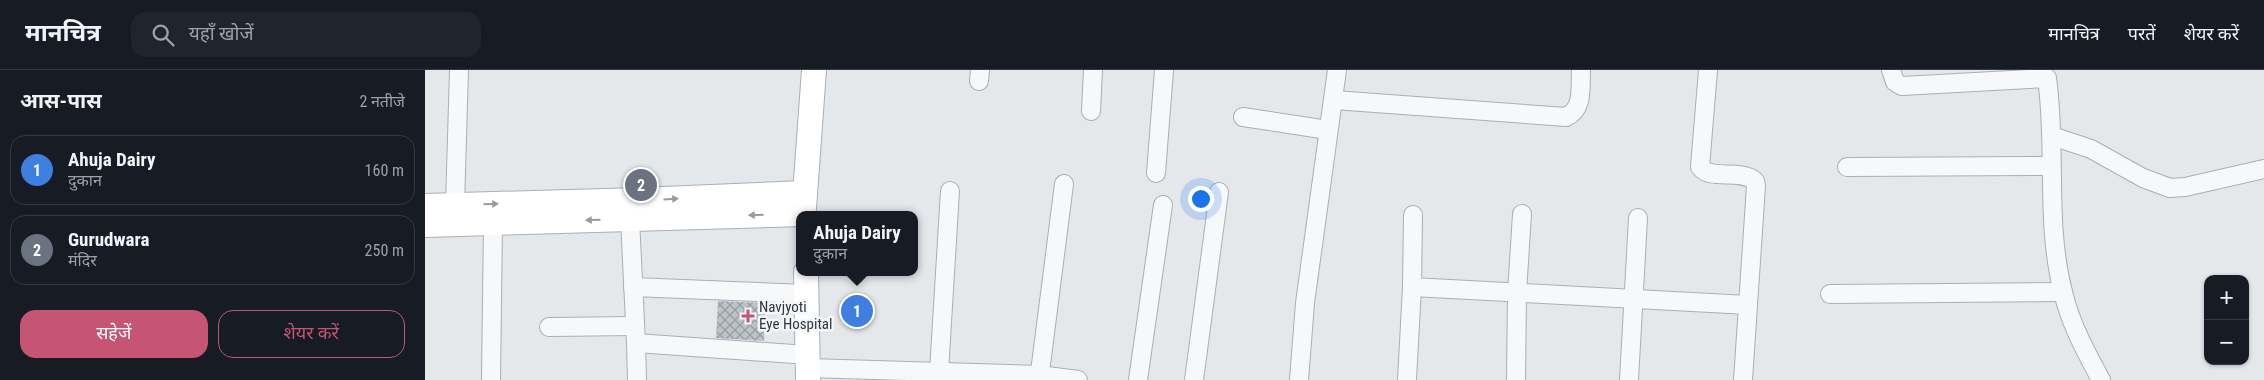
<!DOCTYPE html>
<html lang="hi">
<head>
<meta charset="utf-8">
<style>
  body { margin:0; font-family:"Roboto Condensed","Noto Sans Devanagari",sans-serif; background:#20242c; color:#f1f3f6 }
  .controls { position:absolute; right:15px; bottom:15px; display:grid; overflow:hidden; border-radius:10px; box-shadow:0 1px 4px #0004 }
  .controls button { width:45px; height:45px; display:grid; place-items:center; padding:0; border:0; border-bottom:1px solid #363941; background:#171b24; color:#f1f3f6; font:25px sans-serif }
  .you { position:absolute; left:775px; top:128px; width:18px; height:18px; margin:-12px; border:4px solid #fff; border-radius:50%; background:#1a73e8; box-shadow:0 0 0 8px #1a73e833 }
  .badge { display:grid; place-items:center; width:32px; height:32px; border-radius:50%; background:#c55572; color:#fff; font-size:16px; font-weight:700 }
  .pin { position:absolute; translate:-50% -50%; border:2px solid #fff; box-shadow:0 1px 5px #0006 }
  .popup { position:absolute; left:371px; top:141px; width:122px; height:65px; box-sizing:border-box; display:grid; place-content:center; border-radius:10px; background:#171b24; filter:drop-shadow(0 1px 4px #0005); font-size:16px; white-space:nowrap; color:#9ea1a6 }
  .popup b { font-size:19px; color:#f1f3f6 }
  .popup::after { content:''; position:absolute; left:50%; top:100%; margin-left:-10px; border:10px solid transparent; border-top-color:#171b24 }
  .list { margin:0; padding:0; list-style:none }
  h2 { display:flex; justify-content:space-between; align-items:center; height:65px; margin:0; padding:0 20px; font-size:21px }
  h2 small { font-size:16px; font-weight:400; color:#9ea1a6 }
  .list li { display:grid; grid-template-columns:32px 1fr auto; gap:15px; align-items:center; box-sizing:border-box; height:70px; margin:0 10px 10px; padding:0 10px; border:1px solid #363941; border-radius:15px }
  .list b { display:block; font-size:19px; white-space:nowrap }
  .list p { margin:0; font-size:16px; white-space:nowrap; color:#9ea1a6 }
  .list em { font-size:16px; font-style:normal; color:#9ea1a6 }
  .actions { display:flex; gap:10px; padding:15px 20px }
  .actions a { flex:1; padding:11px 0; border:1px solid #c55572; border-radius:15px; text-align:center; font-size:18px; color:#c55572 }
  .actions .main { background:#c55572; color:#fff }
  .icon { flex:none; width:28px; height:28px; fill:none; stroke:currentColor; stroke-width:2; stroke-linecap:round; stroke-linejoin:round }
  .map { position:relative; flex:none; width:1839px; height:310px; overflow:hidden }
  header { display:flex; align-items:center; gap:30px; box-sizing:border-box; height:70px; padding:0 25px; background:#171b24; border-bottom:1px solid #363941 }
  header strong { font-size:24px }
  nav { display:flex; gap:28px; margin-inline-start:auto; font-size:18px }
  .search { width:350px; height:45px; background:#20242c; display:flex; align-items:center; gap:12px; box-sizing:border-box; padding:0 18px; border-radius:15px; color:#9ea1a6; font-size:19px }
  main { display:flex }
  aside { flex:1; background:#171b24 }
  .map>svg:first-child { display:block }
  .building { fill:url(#building-cross-hatch) }
  .lines { fill:none; stroke-linecap:round; stroke-linejoin:round }
  .street-casing { stroke:#a9afb5; stroke-width:20 }
  .secondary-casing { stroke:#a9afb5; stroke-width:26 }
  .street { stroke:#f7f8fa; stroke-width:18 }
  .secondary { stroke:#fff; stroke-width:24 }
  .oneway { fill:#969ba0 }
  .poi-dot { fill:#c55572; stroke:#f4f6f8; stroke-width:2 }
  .labels { text-anchor:middle; dominant-baseline:central; stroke-width:5; stroke-linejoin:round; paint-order:stroke }
  .poi-label { font-size:15px; fill:#2d3742; stroke:#f4f6f8; text-anchor:start }
</style>
</head>
<body>
<header>
<strong>मानचित्र</strong>
<div class="search"><svg class="icon" aria-label="search" viewBox="0 0 24 24"><circle cx="10" cy="10" r="6"/><path d="M15 15l6 6"/></svg>यहाँ खोजें</div>
<nav><a>मानचित्र</a><a>परतें</a><a>शेयर करें</a></nav>
</header>
<main>
<aside>
<h2>आस-पास<small>2 नतीजे</small></h2>
<ul class="list">
<li><span class="badge" style="background:#3f7fe0">1</span><div><b>Ahuja Dairy</b><p>दुकान</p></div><em>160 m</em></li>
<li><span class="badge" style="background:#6b7280">2</span><div><b>Gurudwara</b><p>मंदिर</p></div><em>250 m</em></li>
</ul>
<div class="actions"><a class="main">सहेजें</a><a>शेयर करें</a></div>
</aside>
<div class="map">
<svg width="1839" height="310" viewBox="0 0 1839 310">
  <defs>
    <pattern id="building-cross-hatch" width="8" height="8" patternUnits="userSpaceOnUse" patternTransform="scale(1.25)"><rect width="8" height="8" fill="#bcc2c8"/><path d="M0 0l8 8M0 8l8-8" fill="none" stroke="#999ea4"/></pattern>
  </defs>
  <rect width="100%" height="100%" fill="#e4e8eb"/>
  <!-- building -->
  <path class="building" d="M 293,231 L 341,233 L 339,271 L 291,268 Z"/>
  <g class="lines">
    <!-- street casing -->
    <g class="street-casing">
      <g id="street">
        <path d="M 1283,0 L 1275,97 C 1285,111 1315,98 1330,111 L 1331,116 L 1318,310"/>
        <path d="M 1466,0 L 1470,12 L 1477,16 L 1622,8 C 1632,79 1620,152 1638,222 C 1645,253 1661,282 1676,310"/>
        <path d="M 554,11 L 555,0"/>
        <path d="M 909,30 L 1141,47 C 1159,39 1155,18 1156,0"/>
        <path d="M 666,41 L 668,0"/>
        <path d="M 818,47 L 903,60"/>
        <path d="M 1627,66 L 1666,79 L 1718,108 L 1745,118 L 1760,117 L 1839,99"/>
        <path d="M 1422,97 L 1626,96"/>
        <path d="M 731,103 L 739,0"/>
        <path d="M 30,135 L 34,0"/>
        <path d="M 205,149 L 211,273 L 383,285"/>
        <path d="M 208,217 L 381,224"/>
        <path d="M 987,217 L 1323,235"/>
        <path d="M 1405,224 L 1638,222"/>
        <path d="M 124,257 L 210,256"/>
        <path d="M 211,273 L 212,310"/>
        <path d="M 383,298 L 614,305 L 653,310"/>
        <path d="M 514,302 L 525,121"/>
        <path d="M 66,310 L 68,153"/>
        <path d="M 614,310 L 639,114"/>
        <path d="M 713,310 L 738,135"/>
        <path d="M 769,310 L 794,122"/>
        <path d="M 874,310 L 880,233 L 912,0"/>
        <path d="M 982,310 L 987,217 L 988,145"/>
        <path d="M 1091,310 L 1092,223 L 1097,144"/>
        <path d="M 1204,310 L 1213,148"/>
      </g>
    </g>
    <!-- secondary casing -->
    <g class="secondary-casing">
      <g id="secondary">
        <path d="M 0,136 L 215,130 L 379,123"/>
        <path d="M 379,138 L 389,0"/>
        <path d="M 0,155 L 379,144"/>
        <path d="M 381,202 L 383,310"/>
      </g>
    </g>
    <!-- street -->
    <use href="#street" class="street"/>
    <!-- secondary -->
    <use href="#secondary" class="secondary"/>
  </g>
  <!-- one-way arrows -->
  <defs><path id="oneway-solid" d="M-6-.8H1V-3.2L6.5 0L1 3.2V.8H-6Z" transform="scale(1.25)"/></defs>
  <g class="oneway">
    <use href="#oneway-solid" transform="translate(246 129) rotate(-3)"/>
    <use href="#oneway-solid" transform="translate(66 134) rotate(-1)"/>
    <use href="#oneway-solid" transform="translate(331 145) rotate(178)"/>
    <use href="#oneway-solid" transform="translate(168 150) rotate(178)"/>
  </g>
  <!-- markers -->
  <path class="poi-dot" d="M320.5 238.5h5v5h5v5h-5v5h-5v-5h-5v-5h5z"/>
  <g class="labels">
    <!-- poi labels -->
    <g class="poi-label">
      <text x="334" y="237">Navjyoti<tspan x="334" dy="17">Eye Hospital</tspan></text>
    </g>
  </g>
</svg>
<div class="controls">
<button>+</button>
<button>−</button>
</div>
<div class="you"></div>
<div class="pin badge" style="left:432px;top:241px;background:#3f7fe0">1</div>
<div class="popup"><b>Ahuja Dairy</b>दुकान</div>
<div class="pin badge" style="left:216px;top:115px;background:#6b7280">2</div>
</div>
</main>
</body>
</html>
